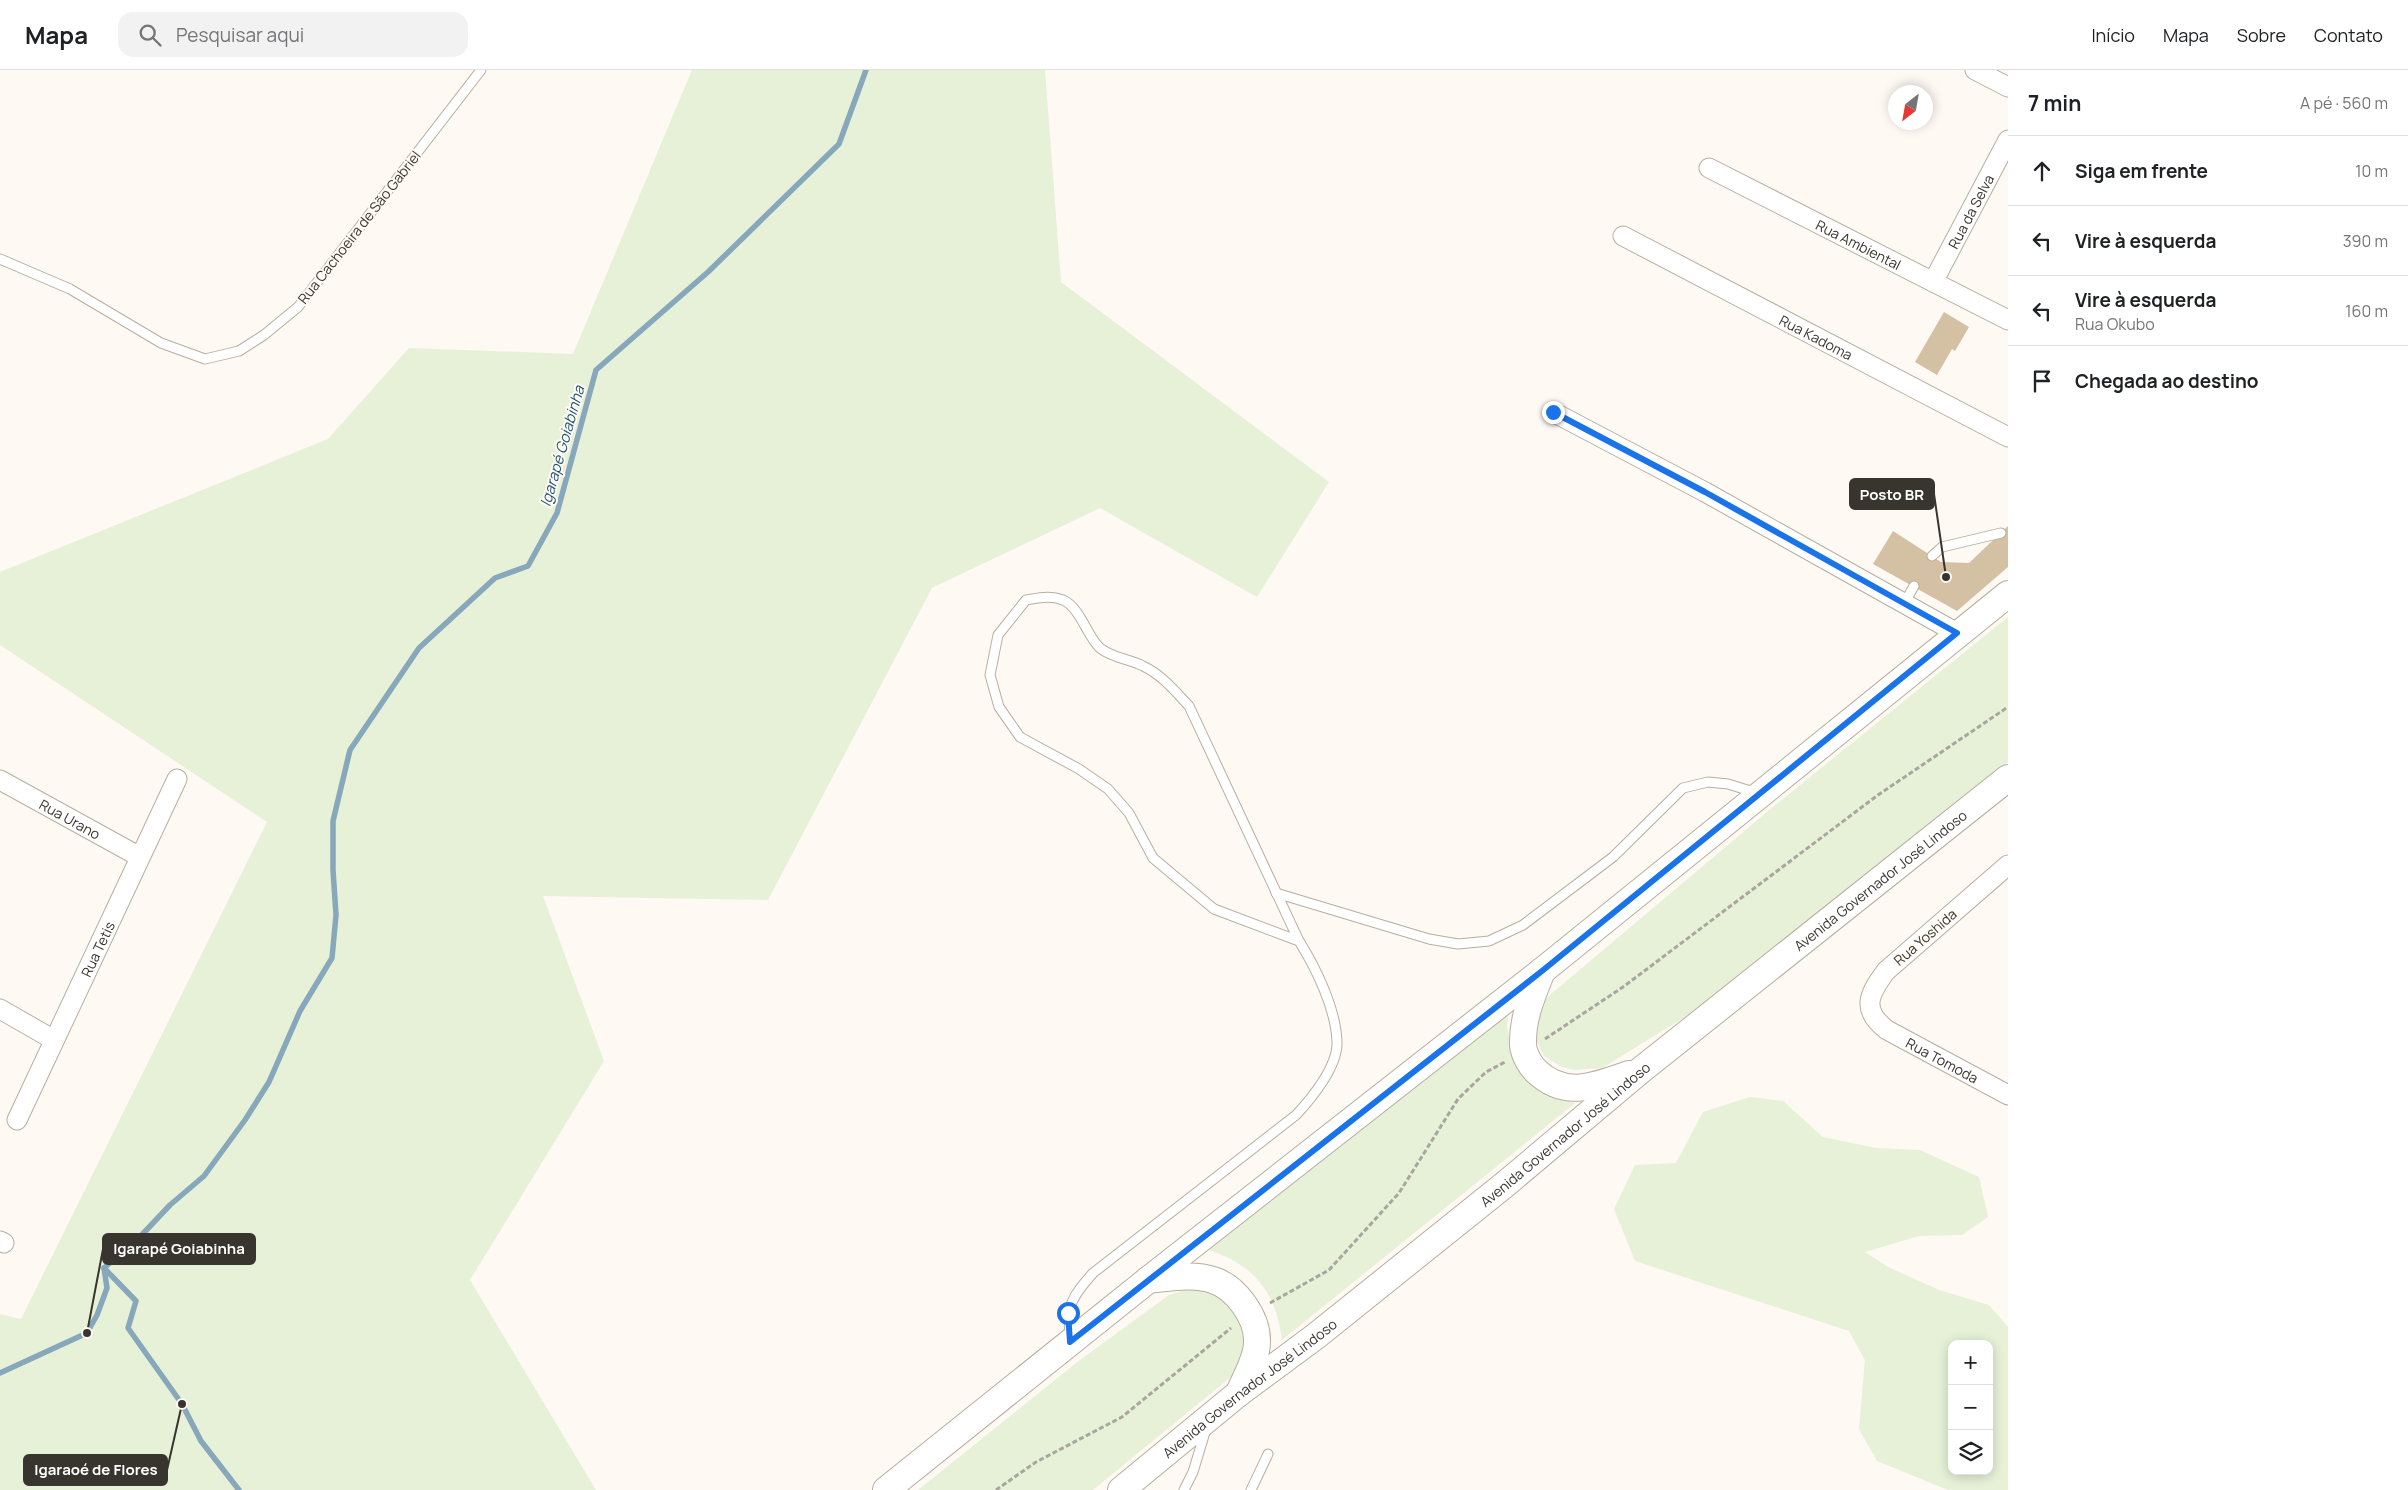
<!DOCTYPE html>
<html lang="pt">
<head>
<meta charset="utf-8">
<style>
  body { margin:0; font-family:Manrope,sans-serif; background:#f2f2f2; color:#202124 }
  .controls { position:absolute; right:15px; bottom:15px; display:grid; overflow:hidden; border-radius:10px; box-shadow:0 2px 12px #0003 }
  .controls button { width:45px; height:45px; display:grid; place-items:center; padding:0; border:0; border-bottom:1px solid #e0e0e0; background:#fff; color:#202124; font:25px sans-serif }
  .compass { position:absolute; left:1888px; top:15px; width:45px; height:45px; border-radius:50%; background:#fff; box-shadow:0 2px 12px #0003; rotate:211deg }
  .stop { position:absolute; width:15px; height:15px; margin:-11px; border:4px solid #1a73e8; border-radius:50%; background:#fff }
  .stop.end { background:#1a73e8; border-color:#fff; box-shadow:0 1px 5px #0008 }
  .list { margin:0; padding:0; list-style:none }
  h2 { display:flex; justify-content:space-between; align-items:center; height:65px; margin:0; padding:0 20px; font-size:21px }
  h2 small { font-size:16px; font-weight:400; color:#757577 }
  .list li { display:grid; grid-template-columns:32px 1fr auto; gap:15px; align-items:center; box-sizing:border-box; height:70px; padding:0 20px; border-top:1px solid #e0e0e0 }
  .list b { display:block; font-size:19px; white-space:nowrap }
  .list p { margin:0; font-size:16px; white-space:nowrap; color:#757577 }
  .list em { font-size:16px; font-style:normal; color:#757577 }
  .icon { flex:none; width:28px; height:28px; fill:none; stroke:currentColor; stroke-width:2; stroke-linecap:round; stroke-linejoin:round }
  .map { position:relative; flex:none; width:2008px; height:1420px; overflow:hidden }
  header { display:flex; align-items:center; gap:30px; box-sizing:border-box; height:70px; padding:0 25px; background:#fff; border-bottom:1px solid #e0e0e0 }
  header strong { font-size:24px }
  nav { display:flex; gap:28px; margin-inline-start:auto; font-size:18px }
  .search { width:350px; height:45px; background:#f2f2f2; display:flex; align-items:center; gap:12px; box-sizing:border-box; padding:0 18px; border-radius:15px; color:#757577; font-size:19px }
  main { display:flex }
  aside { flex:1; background:#fff }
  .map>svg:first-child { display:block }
  .green { fill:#e6f1d8; fill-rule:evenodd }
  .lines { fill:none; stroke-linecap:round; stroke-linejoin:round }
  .stream { stroke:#87a7bb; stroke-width:5.5 }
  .building { fill:#d4c1a3 }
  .lane-casing { stroke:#b9ae9f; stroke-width:11 }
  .street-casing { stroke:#b9ae9f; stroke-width:21 }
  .secondary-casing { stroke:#b9ae9f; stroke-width:28 }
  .path { stroke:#a9a59f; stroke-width:3; stroke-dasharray:5 2.5; stroke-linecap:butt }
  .lane { stroke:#fff; stroke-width:9 }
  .street { stroke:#fff; stroke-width:19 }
  .secondary { stroke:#fff; stroke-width:26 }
  .route { stroke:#1a73e8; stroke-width:6 }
  .labels { text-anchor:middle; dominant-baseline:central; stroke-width:4; stroke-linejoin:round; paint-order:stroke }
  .street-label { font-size:14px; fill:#38342e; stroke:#fef9f3 }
  .water-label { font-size:15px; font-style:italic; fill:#1f5573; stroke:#fef9f3 }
  .leader { fill:none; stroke:#38342e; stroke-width:2 }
  .callout-dot { fill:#38342e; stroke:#fef9f3; stroke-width:2 }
  .callout { fill:#38342e; stroke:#38342e; stroke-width:2 }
  .callout-label { font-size:15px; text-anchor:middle; font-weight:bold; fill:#fff }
</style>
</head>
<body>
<header>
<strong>Mapa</strong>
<div class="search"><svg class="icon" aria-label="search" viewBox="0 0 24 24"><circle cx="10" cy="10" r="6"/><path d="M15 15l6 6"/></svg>Pesquisar aqui</div>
<nav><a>Início</a><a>Mapa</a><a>Sobre</a><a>Contato</a></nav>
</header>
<main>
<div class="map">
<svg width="2008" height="1420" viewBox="0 0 2008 1420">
  <rect width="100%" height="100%" fill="#fef9f3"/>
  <!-- green -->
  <g class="green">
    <path d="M 692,0 L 1045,0 L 1061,212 L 1329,412 L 1257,527 L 1100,438 L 932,518 L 768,830 L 543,826 L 604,991 L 470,1210 L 596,1420 L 0,1420 L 0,1244 L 21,1249 L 267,752 L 0,575 L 0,502 L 328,369 L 409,278 L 573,284 Z"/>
    <path d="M 2008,547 L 2008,692 L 1711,931 L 1602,998 L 1575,1000 L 1562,997 L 1544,986 L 1537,972 L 1536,953 L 1543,932 L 1551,924 L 1773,737 Z"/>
    <path d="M 1509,941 L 1507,955 L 1512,983 L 1548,1024 L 1575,1033 L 1282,1270 C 1276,1222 1254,1195 1209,1180 Z"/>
    <path d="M 1750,1027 L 1783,1031 L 1823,1067 L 1876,1078 L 1920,1080 L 1979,1107 L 1988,1147 L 1962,1165 L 1919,1166 L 1865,1182 L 1888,1197 L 1939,1220 L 1989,1235 L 2008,1257 L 2008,1420 L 1948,1420 L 1877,1391 L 1859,1359 L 1865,1290 L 1849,1261 L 1635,1191 L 1614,1139 L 1635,1095 L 1676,1093 L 1703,1042 ZM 1952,1274 L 1989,1274 L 1989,1401 L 1952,1401 Z"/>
    <path d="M 1191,1218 C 1227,1220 1231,1238 1247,1265 L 1239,1297 L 1232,1306 L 1093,1420 L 918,1420 L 1080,1290 L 1169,1225 Z"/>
  </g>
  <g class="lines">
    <!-- stream -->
    <g class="stream">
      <path d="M 104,1198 L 137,1170 L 170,1135 L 204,1106 L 245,1050 L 269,1012 L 300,941 L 332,888 L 336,845 L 333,800 L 333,751 L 350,680 L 419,578 L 495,508 L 528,496 L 557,443 L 596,300 L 708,202 L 839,74 L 866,0"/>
      <path d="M 104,1198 L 136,1231 L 128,1258 L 182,1334 L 201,1371 L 239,1420"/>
      <path d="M 0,1303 L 87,1263 L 97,1245 L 107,1218 L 104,1198"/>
    </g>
  </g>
  <!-- building -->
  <g class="building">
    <path d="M 1944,242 L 1969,257 L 1955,281 L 1952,279 L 1937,305 L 1915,292 Z"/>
    <path d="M 2008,456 L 2008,497 L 1957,541 L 1873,494 L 1893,461 L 1941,492 L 1969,493 Z"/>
  </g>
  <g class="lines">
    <!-- lane casing -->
    <g class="lane-casing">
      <g id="lane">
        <path d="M 0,189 L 70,219 L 161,273 L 205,289 L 239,281 L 264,265 L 298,237 L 481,0"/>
        <path d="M 1932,486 L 1942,477 L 2001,463"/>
        <path d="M 1905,532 L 1914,516"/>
        <path d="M 1276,823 L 1429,869 L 1458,874 L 1489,871 L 1523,855 L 1613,787 L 1683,718 L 1708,712 L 1728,714 L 1757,723"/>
        <path d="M 1070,1268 C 1067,1234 1071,1228 1093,1203 L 1296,1045 C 1312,1028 1338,996 1337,972 C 1336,939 1316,898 1299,871 L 1189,636 C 1175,621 1162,605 1143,596 C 1130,589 1112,588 1100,578 C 1088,568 1080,537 1063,530 C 1050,525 1039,528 1026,530 L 998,565 L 990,605 L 999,637 L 1020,667 L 1079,699 L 1108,719 L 1129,743 L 1153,788 L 1214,839 L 1299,871"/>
        <path d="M 1184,1420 L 1193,1402 L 1206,1359"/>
        <path d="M 1251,1420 L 1268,1384"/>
      </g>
    </g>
    <!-- street casing -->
    <g class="street-casing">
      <g id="street">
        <path d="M 1975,0 L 2008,17"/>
        <path id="s1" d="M 1709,98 L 2008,250"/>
        <path id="s2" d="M 1623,166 L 2008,367"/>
        <path id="s3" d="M 1933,212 L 2008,70"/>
        <path d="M 1553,342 L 1705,422 L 1957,563"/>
        <path id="s4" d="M 0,710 L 140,787"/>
        <path id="s5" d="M 2008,795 L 1886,901 C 1868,925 1861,940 1887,960 L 2008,1025"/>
        <path d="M 0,939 L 54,970"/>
        <path id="s6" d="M 17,1050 L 177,709"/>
        <path d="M 0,1171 L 4,1173"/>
      </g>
    </g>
    <!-- secondary casing -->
    <g class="secondary-casing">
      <g id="secondary">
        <path d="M 1542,901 C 1533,924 1523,946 1523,971 C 1522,981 1529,994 1536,1001 C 1565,1029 1595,1016 1629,1004"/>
        <path d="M 1148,1210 C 1169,1208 1193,1203 1213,1210 C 1236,1217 1258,1248 1257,1272 C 1257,1289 1245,1308 1239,1323"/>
        <path d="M 886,1420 L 1148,1210 L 1542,901 L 2008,524"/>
        <path id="s7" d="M 1121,1420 L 1239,1323 L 1316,1266 L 1503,1116 L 1641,1000 L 2008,708"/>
      </g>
    </g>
    <!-- path -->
    <g class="path">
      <path d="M 1545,969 L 1623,917 L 1878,725 L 2008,637"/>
      <path d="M 1270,1233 L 1329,1200 L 1399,1123 L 1458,1029 L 1486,1002 L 1505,992"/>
      <path d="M 996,1420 L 1036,1392 L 1122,1347 L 1231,1258"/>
    </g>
    <!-- lane -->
    <use href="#lane" class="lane"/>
    <!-- street -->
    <use href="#street" class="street"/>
    <!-- secondary -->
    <use href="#secondary" class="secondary"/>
  </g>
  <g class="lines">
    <!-- route -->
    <path class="route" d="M 1068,1243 L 1070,1272 L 1542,901 L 1957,563 L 1705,422 L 1553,342"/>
  </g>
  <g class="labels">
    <!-- street labels -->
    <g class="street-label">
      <text stroke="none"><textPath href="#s3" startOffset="80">Rua da Selva</textPath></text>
      <text transform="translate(359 157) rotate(-52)">Rua Cachoeira de São Gabriel</text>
      <text stroke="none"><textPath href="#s1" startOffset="168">Rua Ambiental</textPath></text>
      <text stroke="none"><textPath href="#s2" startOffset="218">Rua Kadoma</textPath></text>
      <text stroke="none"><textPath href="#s4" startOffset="80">Rua Urano</textPath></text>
      <text stroke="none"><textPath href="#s7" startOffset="974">Avenida Governador José Lindoso</textPath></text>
      <text transform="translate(1925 867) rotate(-41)">Rua Yoshida</text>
      <text stroke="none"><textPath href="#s6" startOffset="189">Rua Tetis</textPath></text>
      <text stroke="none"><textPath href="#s5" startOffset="294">Rua Tomoda</textPath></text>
      <text stroke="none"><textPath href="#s7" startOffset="569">Avenida Governador José Lindoso</textPath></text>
      <text stroke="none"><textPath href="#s7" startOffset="164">Avenida Governador José Lindoso</textPath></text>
    </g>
    <!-- water labels -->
    <g class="water-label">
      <text transform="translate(562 376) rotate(-74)">Igarapé Goiabinha</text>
    </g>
  </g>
  <!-- callouts -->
  <path class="leader" d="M1946 507L1934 424M87 1263L103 1179M182 1334L167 1400"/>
  <g class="callout-dot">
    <circle cx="1946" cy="507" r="5"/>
    <circle cx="87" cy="1263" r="5"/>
    <circle cx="182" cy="1334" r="5"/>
  </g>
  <g class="callout">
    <rect x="1850" y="409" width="84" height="30" rx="5"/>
    <rect x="103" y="1164" width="152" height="30" rx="5"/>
    <rect x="24" y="1385" width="143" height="30" rx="5"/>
  </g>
  <g class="callout-label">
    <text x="1892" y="430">Posto BR</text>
    <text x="179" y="1184">Igarapé Goiabinha</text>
    <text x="96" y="1405">Igaraoé de Flores</text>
  </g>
</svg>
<div class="controls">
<button>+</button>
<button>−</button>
<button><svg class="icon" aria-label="layers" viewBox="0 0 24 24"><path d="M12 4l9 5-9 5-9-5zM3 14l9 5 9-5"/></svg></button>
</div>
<svg class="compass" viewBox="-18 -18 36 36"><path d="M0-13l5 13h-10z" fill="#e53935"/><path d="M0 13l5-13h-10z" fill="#757577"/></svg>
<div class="stop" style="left:1068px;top:1243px"></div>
<div class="stop end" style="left:1553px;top:342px"></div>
</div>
<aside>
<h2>7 min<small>A pé · 560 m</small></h2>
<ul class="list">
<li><svg class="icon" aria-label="ahead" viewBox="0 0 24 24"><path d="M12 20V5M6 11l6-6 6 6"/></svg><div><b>Siga em frente</b></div><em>10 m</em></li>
<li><svg class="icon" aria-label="left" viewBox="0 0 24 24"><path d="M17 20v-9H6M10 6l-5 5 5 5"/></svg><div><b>Vire à esquerda</b></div><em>390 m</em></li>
<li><svg class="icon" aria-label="left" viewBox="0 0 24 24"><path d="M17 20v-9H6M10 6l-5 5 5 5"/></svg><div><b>Vire à esquerda</b><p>Rua Okubo</p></div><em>160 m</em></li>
<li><svg class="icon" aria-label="arrive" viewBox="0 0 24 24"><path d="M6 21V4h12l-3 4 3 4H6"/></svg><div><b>Chegada ao destino</b></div></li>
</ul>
</aside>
</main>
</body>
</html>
